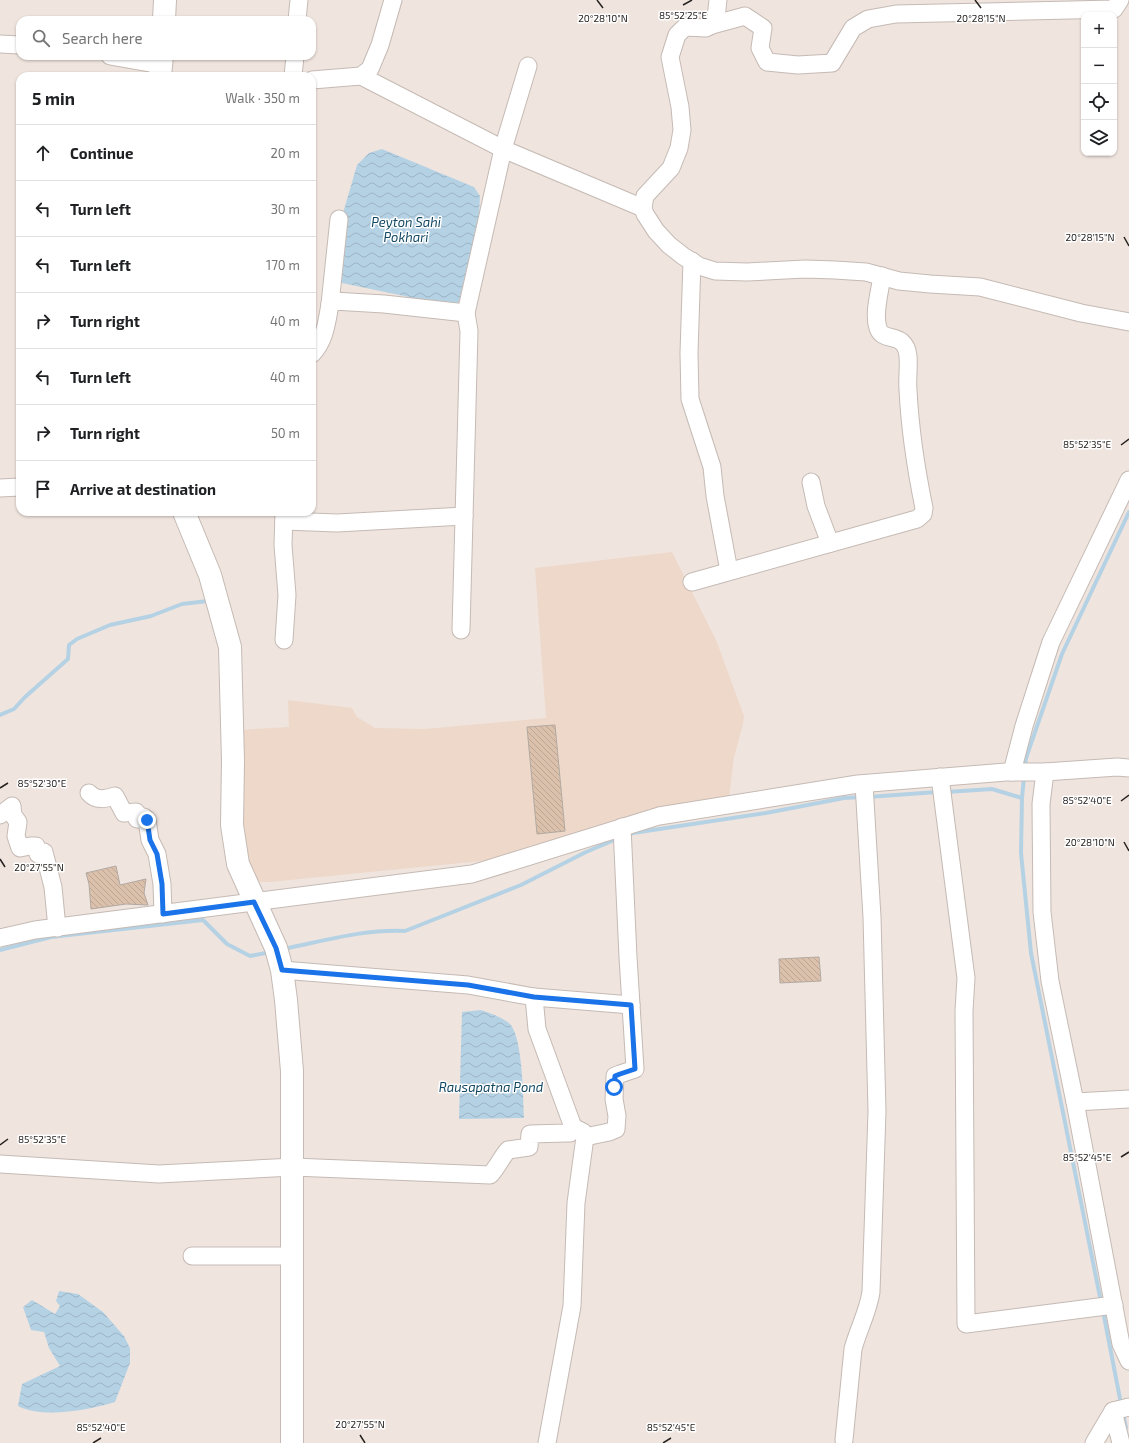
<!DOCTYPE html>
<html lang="en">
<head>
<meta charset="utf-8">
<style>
  body { margin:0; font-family:"Exo 2",sans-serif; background:#f6f6f6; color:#202124 }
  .controls { position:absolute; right:12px; top:12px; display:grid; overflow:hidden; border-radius:8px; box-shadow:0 1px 3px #0004 }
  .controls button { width:36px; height:36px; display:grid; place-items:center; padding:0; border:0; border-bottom:1px solid #e0e0e0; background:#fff; color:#202124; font:20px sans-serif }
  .stop { position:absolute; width:12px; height:12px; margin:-9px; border:3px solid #1a73e8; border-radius:50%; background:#fff }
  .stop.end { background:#1a73e8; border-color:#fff; box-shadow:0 1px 4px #0008 }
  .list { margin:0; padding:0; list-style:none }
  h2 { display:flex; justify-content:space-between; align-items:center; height:52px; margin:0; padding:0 16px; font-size:17px }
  h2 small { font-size:13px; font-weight:400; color:#757577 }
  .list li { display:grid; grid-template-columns:26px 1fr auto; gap:12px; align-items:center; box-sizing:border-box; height:56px; padding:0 16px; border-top:1px solid #e0e0e0 }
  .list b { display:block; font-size:15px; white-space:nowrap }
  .list em { font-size:13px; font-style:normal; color:#757577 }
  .icon { flex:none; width:22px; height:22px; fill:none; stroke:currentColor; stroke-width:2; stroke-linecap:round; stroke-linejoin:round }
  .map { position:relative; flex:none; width:1129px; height:1443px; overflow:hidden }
  .search { position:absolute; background:#fff; box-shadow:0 1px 3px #0004; left:16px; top:16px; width:300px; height:44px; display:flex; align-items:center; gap:10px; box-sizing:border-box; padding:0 14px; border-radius:12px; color:#757577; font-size:15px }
  .panel { position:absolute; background:#fff; box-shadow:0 1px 3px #0004; left:16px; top:72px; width:300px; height:444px; border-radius:12px }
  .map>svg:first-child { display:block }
  .education { fill:#edd8ca }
  .water { fill:url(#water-waves) }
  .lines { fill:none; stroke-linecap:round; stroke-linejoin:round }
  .stream { stroke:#b5d2e5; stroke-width:4 }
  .building { fill:url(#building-back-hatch); stroke:#b2a9a1 }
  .minor-casing { stroke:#c5bab4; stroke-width:19 }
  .major-casing { stroke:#c5bab4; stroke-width:24 }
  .minor { stroke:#fff; stroke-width:17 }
  .major { stroke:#fff; stroke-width:22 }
  .route { stroke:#1a73e8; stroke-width:5 }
  .ticks { fill:none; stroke:#272321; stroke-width:1.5 }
  .labels { text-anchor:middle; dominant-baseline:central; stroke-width:3; stroke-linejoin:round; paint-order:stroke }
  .water-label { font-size:13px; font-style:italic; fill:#134863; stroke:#fff }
  .ticks-label { font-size:10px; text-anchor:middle; fill:#272321; stroke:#fff; stroke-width:3; stroke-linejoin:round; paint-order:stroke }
</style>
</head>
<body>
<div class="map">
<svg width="1129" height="1443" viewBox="0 0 1129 1443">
  <defs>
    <pattern id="water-waves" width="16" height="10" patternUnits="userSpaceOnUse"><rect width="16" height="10" fill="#b5d2e5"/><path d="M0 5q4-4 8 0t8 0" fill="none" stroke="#9cb4c4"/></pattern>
    <pattern id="building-back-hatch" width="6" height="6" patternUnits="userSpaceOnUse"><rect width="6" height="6" fill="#dbc1ac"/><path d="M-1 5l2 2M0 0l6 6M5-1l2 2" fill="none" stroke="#bca694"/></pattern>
  </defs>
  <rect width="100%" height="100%" fill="#f0e4de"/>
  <!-- education -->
  <path class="education" d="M 672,552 L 716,640 L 744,716 L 743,724 L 734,757 L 729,798 L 501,859 L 270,882 L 260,882 L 253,874 L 245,850 L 238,730 L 289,727 L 288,700 L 352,708 L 357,717 L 375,728 L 425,729 L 546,718 L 535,568 Z"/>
  <!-- water -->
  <g class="water">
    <path d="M 382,149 L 474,187 L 480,196 L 479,216 L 459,302 L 452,306 L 337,282 L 341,220 L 357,165 L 369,153 Z"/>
    <path d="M 481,1010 C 490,1013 501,1017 509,1023 C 523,1035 523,1098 524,1118 L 459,1119 L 462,1012 Z"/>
    <path d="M 59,1291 L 78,1294 L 103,1312 L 124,1336 L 130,1348 L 130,1363 L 115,1402 C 89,1410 43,1419 18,1406 L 22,1384 L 60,1366 L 49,1348 L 44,1332 L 31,1330 L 23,1307 L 32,1300 L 55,1314 L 60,1306 L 56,1301 Z"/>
  </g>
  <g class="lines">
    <!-- stream -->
    <g class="stream">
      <path d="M 0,715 L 14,709 L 25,697 L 68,659 L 69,645 L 77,639 L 110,625 L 151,616 L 182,604 L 208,601"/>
      <path d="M 1025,768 L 1026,758 L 1062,654 L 1129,512"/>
      <path d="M 1024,777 L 1022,798 L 1021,853 L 1031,953 L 1101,1302"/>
      <path d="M 946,792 L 992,789 L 1022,798"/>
      <path d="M 868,797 L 937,792"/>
      <path d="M 627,835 L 633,833 L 766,813 L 844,798 L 861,797"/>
      <path d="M 283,949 C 324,941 363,929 405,931 L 521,885 L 586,852 L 619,838"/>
      <path d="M 0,950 L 51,937 L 203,920 L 227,944 L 250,956 L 271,952"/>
      <path d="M 1103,1311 L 1121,1404"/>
      <path d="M 1123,1413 L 1126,1428"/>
    </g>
  </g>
  <!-- building -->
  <g class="building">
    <path d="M 555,725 L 565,831 L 537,834 L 527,727 Z"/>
    <path d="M 116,866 L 120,885 L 146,879 L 144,893 L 148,905 L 126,904 L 91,909 L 89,884 L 86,873 Z"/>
    <path d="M 819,957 L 821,981 L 780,983 L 779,959 Z"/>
  </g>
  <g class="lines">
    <!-- minor casing -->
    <g class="minor-casing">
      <g id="minor">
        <path d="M 718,0 L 716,18 L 712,25 L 706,28 L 685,27 L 677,35 L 670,57 L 680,107 L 682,130 L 679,148 L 671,168 L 645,196 L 643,208 L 645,214 L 656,231 L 669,245 L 683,256 L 699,266 L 715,271 L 747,272 L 805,269 L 835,270 L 866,272 L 899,281 L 930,284 L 980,287 L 1081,313 L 1129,322"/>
        <path d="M 297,20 L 299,0"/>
        <path d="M 712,25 L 745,16 L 763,28 L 760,48 L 767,62 L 798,65 L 832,63 L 853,28 L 868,19 L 896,14 L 1114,9 L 1120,0"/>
        <path d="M 0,44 L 20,45"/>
        <path d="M 110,56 L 161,65"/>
        <path d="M 293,76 L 295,56"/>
        <path d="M 361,76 L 503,149 L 643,208"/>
        <path d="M 312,80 L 361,76 L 370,69 L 380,45 L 393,0"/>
        <path d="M 692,261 L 689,353 L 690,399 L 712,467 L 715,496 L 729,571"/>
        <path d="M 330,304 L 339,219"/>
        <path d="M 312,354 C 325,341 327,321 330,304 L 333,301 L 384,304 L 466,313 L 503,149 L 528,66"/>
        <path d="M 811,482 L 816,506 L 830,543"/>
        <path d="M 0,488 L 20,487"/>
        <path d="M 284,521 L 337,523 L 464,516"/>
        <path d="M 692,582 L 917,519 L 923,514 L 924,508 C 916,469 910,430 908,390 C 907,379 909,367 908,356 C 905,330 883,344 878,328 C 873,314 880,291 882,276"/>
        <path d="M 461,630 L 469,331 L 466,313"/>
        <path d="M 284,640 L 287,595 L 283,545 L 284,512"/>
        <path d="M 1012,772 L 1024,726 L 1051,642 L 1129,480"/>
        <path d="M 1045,772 L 1041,804 L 1042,912 L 1050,981 L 1075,1102 L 1121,1344 L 1129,1361"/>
        <path d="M 940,777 L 966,978 L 964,1011 L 966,1324 L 1114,1305"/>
        <path d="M 89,793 C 96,801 105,799 115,796 L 124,813 L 136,812 L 137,819 L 144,817 L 147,820 L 150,840 L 157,854 L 162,884 L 163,914"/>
        <path d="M 0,815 L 12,806 L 13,815 L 18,822 L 16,836 L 20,848 L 30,846 L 36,846 L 38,854 L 44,852 L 53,887 L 57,928"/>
        <path d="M 0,938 L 35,930 L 472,874 L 659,816 L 858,784 L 1006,772 L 1045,772 L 1117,767 L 1129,768"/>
        <path d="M 282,970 L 468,985 L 534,997 L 631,1005"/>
        <path d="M 534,997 L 537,1029 L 573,1127 L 583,1132 L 585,1137 L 576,1203 L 572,1306 L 547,1443"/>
        <path d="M 1075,1102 L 1129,1099"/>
        <path d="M 585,1137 L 609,1132 L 616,1129 L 617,1116 L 614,1099 L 615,1076 L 620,1074 L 635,1069 L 628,957 L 622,827"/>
        <path d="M 0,1164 L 159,1174 L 293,1167 L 490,1175 C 497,1168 501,1158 508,1150 L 529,1147 L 530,1134 L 567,1133 L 570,1133 L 573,1127"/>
        <path d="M 192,1256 L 293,1256"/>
        <path d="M 1113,1411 L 1121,1443"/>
        <path d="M 844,1440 L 853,1349 C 858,1330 868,1312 871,1292 L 877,1111 L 872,917 L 864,784"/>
        <path d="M 1094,1443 L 1113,1411 L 1129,1407"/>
      </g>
    </g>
    <!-- major casing -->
    <g class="major-casing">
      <g id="major">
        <path d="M 164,20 L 165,0"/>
        <path d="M 160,76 L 162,56"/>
        <path d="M 184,512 L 210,575 L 230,647 L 233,761 L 232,825 L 238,864 L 276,948 L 282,970 L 286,1000 L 292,1071 L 292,1443"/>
      </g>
    </g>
    <!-- minor -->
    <use href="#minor" class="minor"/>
    <!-- major -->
    <use href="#major" class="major"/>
  </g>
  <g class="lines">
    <!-- route -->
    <path class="route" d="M 147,820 L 150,840 L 157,854 L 162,884 L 163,914 L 254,902 L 276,948 L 282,970 L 468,985 L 534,997 L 631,1005 L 635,1069 L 620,1074 L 615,1076 L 614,1087"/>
  </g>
  <!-- ticks -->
  <path class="ticks" d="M 597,0 L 603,8M 975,0 L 981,8M 683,5 L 692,0M 1124,237 L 1129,246M 1121,445 L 1129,439M 0,788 L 8,783M 1121,801 L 1129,795M 1124,842 L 1129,851M 0,859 L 5,867M 0,1145 L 8,1139M 1121,1157 L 1129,1152M 360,1435 L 365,1443M 93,1443 L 101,1438M 663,1443 L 671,1438"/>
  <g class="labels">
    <!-- water labels -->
    <g class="water-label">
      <text x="406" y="222">Peyton Sahi<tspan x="406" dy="15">Pokhari</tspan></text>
      <text x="491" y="1087">Rausapatna Pond</text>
    </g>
  </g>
  <g class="ticks-label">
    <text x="683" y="19">85°52'25"E</text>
    <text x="981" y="22">20°28'15"N</text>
    <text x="603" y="22">20°28'10"N</text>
    <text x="1090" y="241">20°28'15"N</text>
    <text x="1087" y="448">85°52'35"E</text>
    <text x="42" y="787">85°52'30"E</text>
    <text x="1087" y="804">85°52'40"E</text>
    <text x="1090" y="846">20°28'10"N</text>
    <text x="39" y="871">20°27'55"N</text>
    <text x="42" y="1143">85°52'35"E</text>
    <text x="1087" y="1161">85°52'45"E</text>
    <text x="360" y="1428">20°27'55"N</text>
    <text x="101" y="1431">85°52'40"E</text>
    <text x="671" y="1431">85°52'45"E</text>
  </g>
</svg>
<div class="controls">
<button>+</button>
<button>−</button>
<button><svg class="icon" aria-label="locate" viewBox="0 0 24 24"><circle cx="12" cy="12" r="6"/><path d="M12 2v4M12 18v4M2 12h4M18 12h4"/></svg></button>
<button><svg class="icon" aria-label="layers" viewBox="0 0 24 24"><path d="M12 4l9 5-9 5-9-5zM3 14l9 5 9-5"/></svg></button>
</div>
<div class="stop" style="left:614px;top:1087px"></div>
<div class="stop end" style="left:147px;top:820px"></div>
<div class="search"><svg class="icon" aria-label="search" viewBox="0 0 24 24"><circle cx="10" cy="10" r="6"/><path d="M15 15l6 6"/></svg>Search here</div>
<section class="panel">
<h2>5 min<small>Walk · 350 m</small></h2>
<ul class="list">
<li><svg class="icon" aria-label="ahead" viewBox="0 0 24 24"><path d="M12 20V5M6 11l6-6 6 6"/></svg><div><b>Continue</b></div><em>20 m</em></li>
<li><svg class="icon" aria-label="left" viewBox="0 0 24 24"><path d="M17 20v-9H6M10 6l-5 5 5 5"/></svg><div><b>Turn left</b></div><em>30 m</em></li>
<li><svg class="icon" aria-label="left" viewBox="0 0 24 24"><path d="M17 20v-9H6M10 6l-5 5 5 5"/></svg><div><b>Turn left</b></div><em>170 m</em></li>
<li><svg class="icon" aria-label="right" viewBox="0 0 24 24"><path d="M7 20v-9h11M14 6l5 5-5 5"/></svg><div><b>Turn right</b></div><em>40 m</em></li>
<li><svg class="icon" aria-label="left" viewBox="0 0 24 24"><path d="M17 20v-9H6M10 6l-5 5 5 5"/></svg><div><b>Turn left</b></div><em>40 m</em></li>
<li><svg class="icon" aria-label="right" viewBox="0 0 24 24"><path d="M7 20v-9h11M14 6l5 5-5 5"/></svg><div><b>Turn right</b></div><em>50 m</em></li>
<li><svg class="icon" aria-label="arrive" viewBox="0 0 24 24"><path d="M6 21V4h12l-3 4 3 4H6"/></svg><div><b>Arrive at destination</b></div></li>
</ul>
</section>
</div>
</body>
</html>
